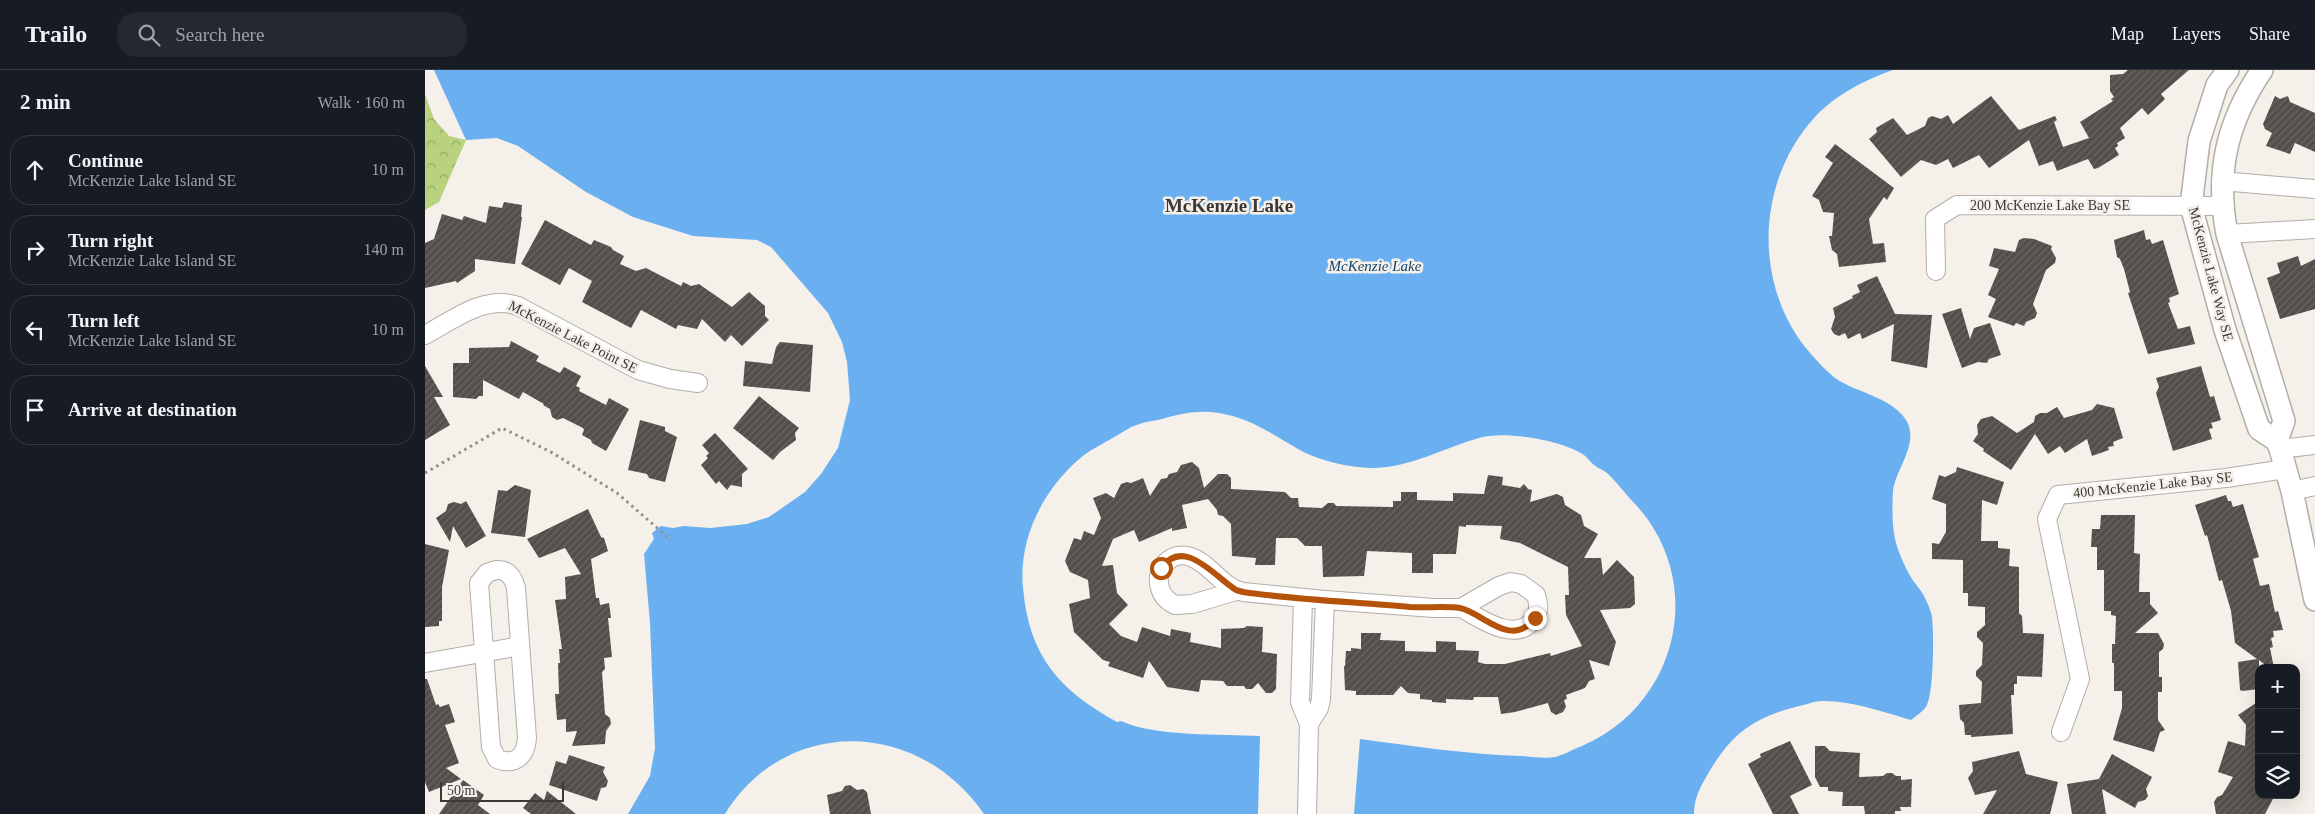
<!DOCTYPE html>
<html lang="en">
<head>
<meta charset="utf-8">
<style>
  body { margin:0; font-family:Georgia,serif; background:#242831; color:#f1f3f6 }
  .controls { position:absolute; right:15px; bottom:15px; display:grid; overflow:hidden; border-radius:10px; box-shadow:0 5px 20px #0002 }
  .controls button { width:45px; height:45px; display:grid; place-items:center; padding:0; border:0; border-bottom:1px solid #363941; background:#171b24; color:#f1f3f6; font:25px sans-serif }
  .scale { position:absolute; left:15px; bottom:12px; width:124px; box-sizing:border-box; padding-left:5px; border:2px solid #3b3936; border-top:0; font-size:14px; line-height:18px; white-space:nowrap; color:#3b3936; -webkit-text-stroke:4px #f5f0ea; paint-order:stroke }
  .stop { position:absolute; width:15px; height:15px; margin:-11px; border:4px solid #b45309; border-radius:50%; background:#fff }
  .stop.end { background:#b45309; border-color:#fff; box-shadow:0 1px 5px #0008 }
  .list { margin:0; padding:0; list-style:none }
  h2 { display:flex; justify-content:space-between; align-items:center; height:65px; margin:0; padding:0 20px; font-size:21px }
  h2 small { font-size:16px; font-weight:400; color:#9ea1a6 }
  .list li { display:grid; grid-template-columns:32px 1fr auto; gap:15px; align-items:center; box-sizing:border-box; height:70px; margin:0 10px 10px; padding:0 10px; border:1px solid #363941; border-radius:20px }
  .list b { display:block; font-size:19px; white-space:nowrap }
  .list p { margin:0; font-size:16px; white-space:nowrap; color:#9ea1a6 }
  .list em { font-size:16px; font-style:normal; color:#9ea1a6 }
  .icon { flex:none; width:28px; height:28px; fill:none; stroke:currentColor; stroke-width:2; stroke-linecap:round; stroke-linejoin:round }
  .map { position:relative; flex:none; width:1890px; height:744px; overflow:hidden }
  header { display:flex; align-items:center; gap:30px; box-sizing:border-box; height:70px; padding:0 25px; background:#171b24; border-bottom:1px solid #363941 }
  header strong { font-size:24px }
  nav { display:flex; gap:28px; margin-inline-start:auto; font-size:18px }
  .search { width:350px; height:45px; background:#242831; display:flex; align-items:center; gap:12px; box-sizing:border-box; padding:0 18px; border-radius:20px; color:#9ea1a6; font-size:19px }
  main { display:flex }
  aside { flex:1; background:#171b24 }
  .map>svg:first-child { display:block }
  .park { fill:url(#park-crowns) }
  .water { fill:#6ab0f1 }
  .building { fill:url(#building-hatch) }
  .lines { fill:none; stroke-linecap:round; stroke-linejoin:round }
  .minor-casing { stroke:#b2ada8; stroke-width:20 }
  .tertiary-casing { stroke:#b2ada8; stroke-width:24 }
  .path { stroke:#928f8b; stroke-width:3; stroke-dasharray:2.5 4; stroke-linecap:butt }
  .minor { stroke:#fff; stroke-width:18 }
  .tertiary { stroke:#fff; stroke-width:21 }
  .route { stroke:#b45309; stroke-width:6 }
  .labels { text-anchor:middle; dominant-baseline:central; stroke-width:5; stroke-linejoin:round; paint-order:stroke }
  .street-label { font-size:14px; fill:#3b3936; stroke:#f5f0ea }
  .water-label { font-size:15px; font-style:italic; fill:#11446e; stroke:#f5f0ea }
  .district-label { font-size:19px; font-weight:bold; fill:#3b3936; stroke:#f5f0ea }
</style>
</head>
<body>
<header>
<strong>Trailo</strong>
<div class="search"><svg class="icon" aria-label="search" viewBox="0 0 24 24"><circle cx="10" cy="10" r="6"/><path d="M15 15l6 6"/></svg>Search here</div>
<nav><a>Map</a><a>Layers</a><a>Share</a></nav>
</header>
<main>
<aside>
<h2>2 min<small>Walk · 160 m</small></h2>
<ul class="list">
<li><svg class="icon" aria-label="ahead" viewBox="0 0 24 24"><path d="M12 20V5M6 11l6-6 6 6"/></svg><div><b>Continue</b><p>McKenzie Lake Island SE</p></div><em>10 m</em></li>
<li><svg class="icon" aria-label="right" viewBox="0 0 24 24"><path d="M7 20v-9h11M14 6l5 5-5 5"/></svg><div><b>Turn right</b><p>McKenzie Lake Island SE</p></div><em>140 m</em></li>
<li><svg class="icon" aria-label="left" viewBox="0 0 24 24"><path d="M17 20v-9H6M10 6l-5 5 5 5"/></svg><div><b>Turn left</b><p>McKenzie Lake Island SE</p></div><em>10 m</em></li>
<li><svg class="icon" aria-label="arrive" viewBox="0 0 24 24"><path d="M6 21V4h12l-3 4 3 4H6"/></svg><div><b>Arrive at destination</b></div></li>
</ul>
</aside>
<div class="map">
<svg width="1890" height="744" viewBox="0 0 1890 744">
  <defs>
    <pattern id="park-crowns" width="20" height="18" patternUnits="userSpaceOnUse" patternTransform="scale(1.25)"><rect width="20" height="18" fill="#b9d27e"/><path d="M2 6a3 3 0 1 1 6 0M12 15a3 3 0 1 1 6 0" fill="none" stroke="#98ab68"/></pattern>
    <pattern id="building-hatch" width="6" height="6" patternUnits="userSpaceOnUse" patternTransform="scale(1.25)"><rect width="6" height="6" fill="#524e49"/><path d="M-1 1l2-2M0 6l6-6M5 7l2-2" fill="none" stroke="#696661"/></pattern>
  </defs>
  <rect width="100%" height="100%" fill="#f5f0ea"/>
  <!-- park -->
  <path class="park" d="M 0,24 L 9,49 L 24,66 L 41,70 L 14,132 L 0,140 Z"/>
  <!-- water -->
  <path class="water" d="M 9,0 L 1468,0 C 1441,9 1409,26 1390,47 C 1331,111 1327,216 1385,283 C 1393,292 1403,303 1413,310 C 1434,323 1467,328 1481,350 C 1495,373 1471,398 1468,421 C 1467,437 1467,458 1471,473 C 1474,484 1481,499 1487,509 C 1491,515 1497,521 1500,528 C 1503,534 1506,541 1507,547 C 1509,563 1509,624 1501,637 C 1497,642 1491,646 1486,650 C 1458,642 1426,630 1396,631 C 1389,631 1381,635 1374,636 C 1330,647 1307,663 1284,702 C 1276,716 1269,727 1269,744 L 929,744 L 935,669 C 988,676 1040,684 1094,686 C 1105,686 1119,689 1130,687 C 1139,685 1148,679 1157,676 C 1253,635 1282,513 1211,435 C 1201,425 1192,412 1182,403 C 1174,397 1177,401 1169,395 C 1165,392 1163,388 1159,385 C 1138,370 1078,360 1054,368 C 1019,378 986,397 950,398 C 926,398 894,391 873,379 C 847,364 825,348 794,343 C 774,340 758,343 737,349 C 728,351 718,352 709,356 C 701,359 692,366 684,370 C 676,375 667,379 659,385 C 620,416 593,467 598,518 C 604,586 634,620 692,652 L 696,651 C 731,667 796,664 835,666 L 833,744 L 559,744 C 495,650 362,644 300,744 L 203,744 L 225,706 L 230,678 L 225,553 L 219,484 L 229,469 L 227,463 L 236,456 L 248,458 L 259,456 L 285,458 L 322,454 L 344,447 L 380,422 L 396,404 L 413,378 L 425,330 L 422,292 L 417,272 L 403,243 L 346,177 L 332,170 L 268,166 L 208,147 L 161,122 L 93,76 L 72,68 L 41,70 Z"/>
  <!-- building -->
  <g class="building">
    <path d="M 1703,0 L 1764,0 L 1736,24 L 1740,29 L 1723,45 L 1717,38 L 1695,58 L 1700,68 L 1692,73 L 1693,76 L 1690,78 L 1694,85 L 1673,98 L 1669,99 L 1663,89 L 1632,101 L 1628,91 L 1614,96 L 1604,70 L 1564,98 L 1554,85 L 1528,98 L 1523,89 L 1511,95 L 1496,90 L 1476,107 L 1444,69 L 1452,62 L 1451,58 L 1468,48 L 1482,65 L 1500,56 L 1503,48 L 1507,46 L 1516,49 L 1523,45 L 1528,54 L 1566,26 L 1594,60 L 1630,46 L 1632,50 L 1629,52 L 1638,77 L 1664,68 L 1655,52 L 1688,31 L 1686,29 L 1689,27 L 1685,21 L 1685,5 L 1698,4 Z"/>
    <path d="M 1850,26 L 1855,29 L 1863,26 L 1865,32 L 1890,43 L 1890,82 L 1870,73 L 1865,84 L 1841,76 L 1847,63 L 1840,59 L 1838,54 Z"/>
    <path d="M 1410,74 L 1469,118 L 1462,130 L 1459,127 L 1444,149 L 1448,174 L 1459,173 L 1461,192 L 1414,197 L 1412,184 L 1407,180 L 1404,166 L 1407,166 L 1409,143 L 1398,142 L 1394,130 L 1387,126 L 1408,93 L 1400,87 Z"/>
    <path d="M 79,132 L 97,135 L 96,147 L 97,147 L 90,194 L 50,189 L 50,201 L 32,213 L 31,211 L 0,218 L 0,173 L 9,169 L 17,144 L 37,150 L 39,146 L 61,153 L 64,136 L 77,138 Z"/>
    <path d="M 120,150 L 166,175 L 169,170 L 186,177 L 188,180 L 199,186 L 195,194 L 211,201 L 221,198 L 256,216 L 258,212 L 266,216 L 274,214 L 307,237 L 324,222 L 340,236 L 340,246 L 344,250 L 317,276 L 306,265 L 300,272 L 277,249 L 272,259 L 253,255 L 251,259 L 216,240 L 206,258 L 157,232 L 167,211 L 144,198 L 135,215 L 96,194 Z"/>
    <path d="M 1719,160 L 1721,170 L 1725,169 L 1727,174 L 1738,170 L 1754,224 L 1744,228 L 1745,232 L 1743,233 L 1753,259 L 1765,256 L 1770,274 L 1723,284 L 1703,223 L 1705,222 L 1699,199 L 1695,189 L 1692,187 L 1689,170 Z"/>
    <path d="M 1599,168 L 1609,169 L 1627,176 L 1626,179 L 1631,188 L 1630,193 L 1621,200 L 1608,234 L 1612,243 L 1610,248 L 1601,252 L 1599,256 L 1591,253 L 1589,256 L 1563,247 L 1571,229 L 1563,225 L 1574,199 L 1564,196 L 1569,178 L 1590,182 L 1594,170 Z"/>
    <path d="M 1873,186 L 1876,196 L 1890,189 L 1890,239 L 1855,249 L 1842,208 L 1855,203 L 1852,193 Z"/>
    <path d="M 1452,206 L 1470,244 L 1507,245 L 1502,298 L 1466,291 L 1469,254 L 1437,269 L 1435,263 L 1423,269 L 1420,263 L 1414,266 L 1409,264 L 1406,259 L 1410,247 L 1408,238 L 1428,228 L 1427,226 L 1435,222 L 1432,215 Z"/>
    <path d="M 1536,238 L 1545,269 L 1549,258 L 1565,253 L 1576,285 L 1564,289 L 1562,293 L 1553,292 L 1537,298 L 1517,244 Z"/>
    <path d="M 86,271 L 114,286 L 111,291 L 135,303 L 139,297 L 156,306 L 151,316 L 155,318 L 154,321 L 181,335 L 184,328 L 204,339 L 181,381 L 167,373 L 166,370 L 157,365 L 159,360 L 158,358 L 138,348 L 132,350 L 127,347 L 125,339 L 118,335 L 119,334 L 98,322 L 94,329 L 58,310 L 58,326 L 54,326 L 51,329 L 28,327 L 28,293 L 44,293 L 44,278 L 84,277 Z"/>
    <path d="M 355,272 L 388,275 L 385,322 L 318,316 L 320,291 L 347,294 L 351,277 Z"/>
    <path d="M 0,296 L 18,327 L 9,327 L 25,355 L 0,370 Z"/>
    <path d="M 1776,296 L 1785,327 L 1789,326 L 1796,350 L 1786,353 L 1788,358 L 1784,359 L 1787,369 L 1748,381 L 1731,323 L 1734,317 L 1731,308 Z"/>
    <path d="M 334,326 L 374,358 L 370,363 L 371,370 L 355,382 L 348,390 L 308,358 Z"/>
    <path d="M 1672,334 L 1689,338 L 1698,368 L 1688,372 L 1689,376 L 1683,377 L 1684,380 L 1667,386 L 1662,369 L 1640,383 L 1635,376 L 1623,384 L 1610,364 L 1586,400 L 1558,381 L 1559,379 L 1548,371 L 1553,364 L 1552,355 L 1556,349 L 1567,346 L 1592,363 L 1609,352 L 1610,346 L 1615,343 L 1622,343 L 1632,337 L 1639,348 L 1667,340 Z"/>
    <path d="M 215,350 L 240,357 L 240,361 L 252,367 L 240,412 L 224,408 L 222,404 L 203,400 Z"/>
    <path d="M 290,363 L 323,399 L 317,404 L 317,417 L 306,415 L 302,420 L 294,411 L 291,414 L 276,395 L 283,388 L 281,386 L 284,383 L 277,375 Z"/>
    <path d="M 767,392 L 774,398 L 779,418 L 793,404 L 802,404 L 806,408 L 806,419 L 860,422 L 866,428 L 873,428 L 874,437 L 897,438 L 903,433 L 909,433 L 911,436 L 968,437 L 968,431 L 976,431 L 976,422 L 992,422 L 992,430 L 1028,431 L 1028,423 L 1059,424 L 1063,405 L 1078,407 L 1077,415 L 1095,418 L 1099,414 L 1103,419 L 1107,420 L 1105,432 L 1132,424 L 1138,427 L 1140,435 L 1156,445 L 1159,456 L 1173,464 L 1159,488 L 1176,488 L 1178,505 L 1192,490 L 1209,507 L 1210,534 L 1205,538 L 1175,540 L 1191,572 L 1184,596 L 1164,590 L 1170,609 L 1164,611 L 1160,618 L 1141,625 L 1142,629 L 1139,630 L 1141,637 L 1138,642 L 1131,645 L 1126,642 L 1123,633 L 1090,642 L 1076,644 L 1073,627 L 1049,627 L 1048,630 L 1021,629 L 1021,633 L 1007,632 L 1007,630 L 995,629 L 995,624 L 983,623 L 976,616 L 968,625 L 931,625 L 931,621 L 920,620 L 919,596 L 920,596 L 921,581 L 926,581 L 926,578 L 936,579 L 936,563 L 956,563 L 955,570 L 980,571 L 980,581 L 1011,582 L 1011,571 L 1031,572 L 1031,580 L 1054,581 L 1053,592 L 1060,594 L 1080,594 L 1125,583 L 1126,586 L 1157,576 L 1141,545 L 1140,525 L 1144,525 L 1143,497 L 1095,473 L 1075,469 L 1077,456 L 1041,455 L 1041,457 L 1034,456 L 1031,484 L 1008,484 L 1008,503 L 987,503 L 987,483 L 942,481 L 939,506 L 898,507 L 897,476 L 880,476 L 872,468 L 851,468 L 850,495 L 830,495 L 831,488 L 807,486 L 806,454 L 798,446 L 793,445 L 792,440 L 783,429 L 757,435 L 762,458 L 747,461 L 747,458 L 714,472 L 709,460 L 688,469 L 677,496 L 688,495 L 692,523 L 703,535 L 684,554 L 696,566 L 712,572 L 717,557 L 745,566 L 746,559 L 766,563 L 765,572 L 796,578 L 796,559 L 819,558 L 822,556 L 838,557 L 837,582 L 852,584 L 851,619 L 847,623 L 841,623 L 833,613 L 827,619 L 821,619 L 819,616 L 802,616 L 798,611 L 776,610 L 774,622 L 742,617 L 724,591 L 718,608 L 683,596 L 685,592 L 678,590 L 649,562 L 644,534 L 665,528 L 663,510 L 645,502 L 640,491 L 649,468 L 656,470 L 659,461 L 669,465 L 676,448 L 668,428 L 681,423 L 689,428 L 696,414 L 702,412 L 706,413 L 718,408 L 725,426 L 736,409 L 742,408 L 744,404 L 752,402 L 756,395 Z"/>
    <path d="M 1532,397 L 1579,412 L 1572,435 L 1557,430 L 1556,471 L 1573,471 L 1573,478 L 1585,479 L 1584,496 L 1594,497 L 1594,543 L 1597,546 L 1598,563 L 1619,564 L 1617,607 L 1592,606 L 1592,614 L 1589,614 L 1589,625 L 1586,625 L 1588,664 L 1546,667 L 1546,665 L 1540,665 L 1539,653 L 1535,649 L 1534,635 L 1556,633 L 1557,612 L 1551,606 L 1551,601 L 1557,595 L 1558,573 L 1552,567 L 1552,562 L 1560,555 L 1560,537 L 1543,536 L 1543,523 L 1538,523 L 1538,490 L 1507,489 L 1507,473 L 1514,474 L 1521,462 L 1521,434 L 1507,429 L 1514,405 L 1520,407 L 1531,402 Z"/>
    <path d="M 90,415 L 106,420 L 100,467 L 66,463 L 73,420 L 82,421 Z"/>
    <path d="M 1801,425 L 1803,431 L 1806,431 L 1808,437 L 1818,434 L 1834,487 L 1828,489 L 1835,516 L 1844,514 L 1850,542 L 1853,541 L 1858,560 L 1848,561 L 1849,567 L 1846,568 L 1848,577 L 1845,578 L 1849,598 L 1844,598 L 1834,590 L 1834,619 L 1817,621 L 1815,620 L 1813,592 L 1832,589 L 1810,573 L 1806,541 L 1797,510 L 1794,511 L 1782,465 L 1780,466 L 1770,435 Z"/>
    <path d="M 41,431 L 61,466 L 41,478 L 28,456 L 25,472 L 11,448 L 21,441 L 23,434 L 29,432 L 36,434 Z"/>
    <path d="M 163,439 L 176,467 L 179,468 L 183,481 L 166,489 L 171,528 L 174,528 L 175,535 L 184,533 L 186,548 L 183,548 L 187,587 L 179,588 L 180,599 L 177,602 L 180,644 L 185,648 L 186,654 L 181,661 L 180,674 L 147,676 L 152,661 L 141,662 L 141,649 L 132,650 L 130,624 L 134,624 L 133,593 L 135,593 L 134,579 L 137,579 L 130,530 L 141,529 L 140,507 L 156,504 L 140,478 L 114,488 L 102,469 Z"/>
    <path d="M 1676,445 L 1710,445 L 1709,483 L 1715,484 L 1714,522 L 1725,522 L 1725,534 L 1733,543 L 1710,563 L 1733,563 L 1739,574 L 1738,579 L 1734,582 L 1734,607 L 1737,607 L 1737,622 L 1733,622 L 1733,650 L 1740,660 L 1735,662 L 1729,682 L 1688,670 L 1697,638 L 1697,621 L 1689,621 L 1689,593 L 1687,593 L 1687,574 L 1690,574 L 1691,546 L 1686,545 L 1686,541 L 1679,541 L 1679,500 L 1672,500 L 1672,477 L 1666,477 L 1667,459 L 1675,459 Z"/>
    <path d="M 0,474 L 24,480 L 17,517 L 17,551 L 14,551 L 14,556 L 0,557 Z"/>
    <path d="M 0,609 L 2,609 L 11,635 L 13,634 L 15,637 L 24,634 L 30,652 L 20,655 L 34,693 L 21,698 L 36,709 L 4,722 L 0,712 Z"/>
    <path d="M 1834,631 L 1834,725 L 1850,725 L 1840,744 L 1791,744 L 1789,732 L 1792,727 L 1797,725 L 1808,707 L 1793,702 L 1803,671 L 1820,676 L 1821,655 L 1813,645 Z"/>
    <path d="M 1365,671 L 1387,715 L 1365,726 L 1374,744 L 1348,744 L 1323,694 L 1336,687 L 1335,684 Z"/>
    <path d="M 1390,676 L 1400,676 L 1405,681 L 1435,683 L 1434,707 L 1458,706 L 1462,703 L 1467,703 L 1471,706 L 1476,706 L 1476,710 L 1487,709 L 1486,737 L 1475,737 L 1476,741 L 1470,741 L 1470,744 L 1440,744 L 1439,736 L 1417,736 L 1418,722 L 1403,721 L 1403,717 L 1395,717 L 1390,707 Z"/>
    <path d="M 1594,681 L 1601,704 L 1633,712 L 1625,744 L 1558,744 L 1572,720 L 1550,725 L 1543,708 L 1548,701 L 1547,692 Z"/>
    <path d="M 1687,684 L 1727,707 L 1721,719 L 1723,726 L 1720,730 L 1713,732 L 1710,738 L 1677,719 L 1681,744 L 1647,744 L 1642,714 L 1674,709 Z"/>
    <path d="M 144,685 L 180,697 L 178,702 L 183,711 L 181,717 L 176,718 L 172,731 L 124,715 L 131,691 L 141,694 Z"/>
    <path d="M 38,710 L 59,725 L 53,735 L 65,744 L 14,744 Z"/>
    <path d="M 425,715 L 432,720 L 438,719 L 442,722 L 446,744 L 405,744 L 402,725 L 417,721 L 420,716 Z"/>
    <path d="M 122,721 L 151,744 L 106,744 L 98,738 L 110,723 L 119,730 Z"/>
  </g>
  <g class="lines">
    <!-- minor casing -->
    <g class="minor-casing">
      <g id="minor">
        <path d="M 1796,111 L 1890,119"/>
        <path d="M 1802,164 L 1890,159"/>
        <path d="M 1511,201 L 1510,149 L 1532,135 L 1796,136"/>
        <path d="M 0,265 C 28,250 60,224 93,236 L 213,300 L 245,309 L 273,313"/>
        <path d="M 1855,379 L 1890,375"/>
        <path d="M 1867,421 L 1890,416"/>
        <path d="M 71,500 C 83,499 88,507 91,518 L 102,668 C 101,686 90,696 72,689 L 66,677 L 54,513 L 62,503 Z"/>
        <path d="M 1086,512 L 1096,514 L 1111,525 C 1114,534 1114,544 1108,551 C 1088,573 1055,548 1036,538 L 1074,516 Z"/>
        <path d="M 811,521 L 767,534 L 750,535 C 742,531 737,526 735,518 C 729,498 747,480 766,487 C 786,494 797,518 818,522 L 900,530 L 1009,538 L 1036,538"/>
        <path d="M 878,528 L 875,632 L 884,654"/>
        <path d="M 0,593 L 95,576"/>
        <path d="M 1636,662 L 1655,609 L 1622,449 L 1633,425 L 1801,408 L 1860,399"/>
        <path d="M 882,744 L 884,654 L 894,638 L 896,629 L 900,530"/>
      </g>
    </g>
    <!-- tertiary casing -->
    <g class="tertiary-casing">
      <g id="tertiary">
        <path d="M 1803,0 L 1792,15 L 1774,71 L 1766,136 L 1800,260 L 1834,359 L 1852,371 L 1855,379 L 1867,421 L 1890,530"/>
        <path d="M 1837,0 C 1802,52 1790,102 1802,164 L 1859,351 L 1852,371"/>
      </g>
    </g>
    <!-- path -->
    <path class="path" d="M 0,403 L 77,358 L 126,382 L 192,423 L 246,470"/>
    <!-- minor -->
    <use href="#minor" class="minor"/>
    <!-- tertiary -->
    <use href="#tertiary" class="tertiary"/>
  </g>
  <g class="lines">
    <!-- route -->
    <path class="route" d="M 736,498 C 759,466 790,507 811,520 L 818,522 C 873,530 930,532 985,537 C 1001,538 1021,536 1035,538 C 1057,542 1086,580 1110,548"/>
  </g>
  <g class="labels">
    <!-- street labels -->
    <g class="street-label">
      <text x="1625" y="135">200 McKenzie Lake Bay SE</text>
      <text transform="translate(1786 204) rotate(75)">McKenzie Lake Way SE</text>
      <text transform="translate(148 267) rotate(27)">McKenzie Lake Point SE</text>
      <text transform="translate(1728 415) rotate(-6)">400 McKenzie Lake Bay SE</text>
    </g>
    <!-- water labels -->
    <g class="water-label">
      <text x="950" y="196">McKenzie Lake</text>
    </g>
    <!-- district labels -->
    <g class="district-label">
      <text x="804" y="135">McKenzie Lake</text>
    </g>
  </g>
</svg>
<div class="controls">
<button>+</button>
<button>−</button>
<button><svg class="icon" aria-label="layers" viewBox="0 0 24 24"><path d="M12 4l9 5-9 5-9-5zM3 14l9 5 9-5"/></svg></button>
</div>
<div class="scale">50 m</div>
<div class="stop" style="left:736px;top:498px"></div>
<div class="stop end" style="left:1110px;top:548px"></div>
</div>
</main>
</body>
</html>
